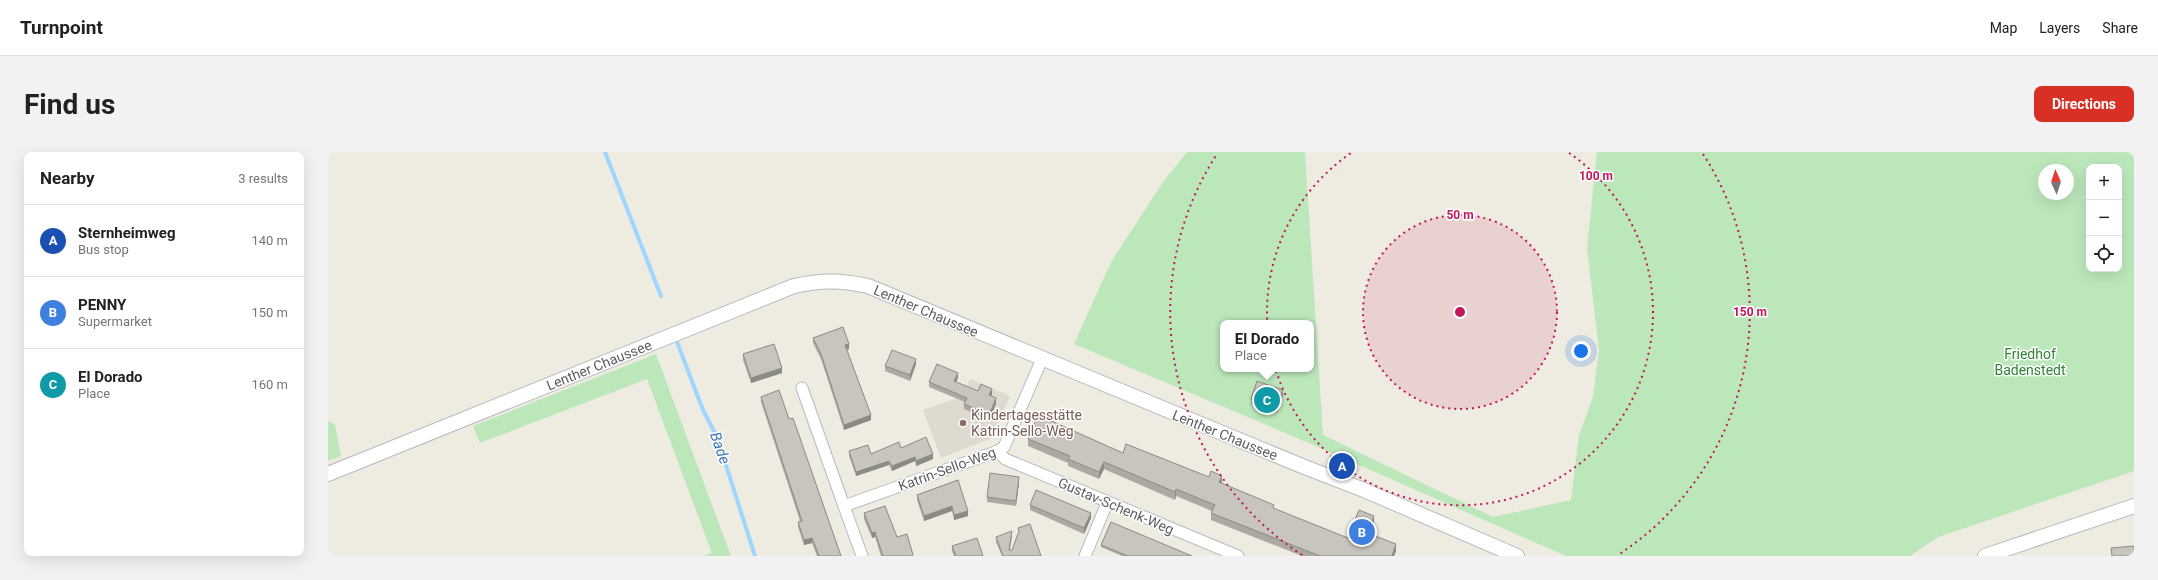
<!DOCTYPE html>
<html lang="en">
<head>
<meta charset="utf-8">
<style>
  body { margin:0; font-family:Roboto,sans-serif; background:#f2f2f2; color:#202124 }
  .controls { position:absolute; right:12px; top:12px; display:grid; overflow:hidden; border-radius:8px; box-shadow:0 4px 16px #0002 }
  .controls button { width:36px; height:36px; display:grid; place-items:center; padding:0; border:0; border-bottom:1px solid #e0e0e0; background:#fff; color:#202124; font:20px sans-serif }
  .compass { position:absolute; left:1710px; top:12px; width:36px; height:36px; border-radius:50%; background:#fff; box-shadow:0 4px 16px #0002; rotate:357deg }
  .you { position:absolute; left:1253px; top:199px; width:14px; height:14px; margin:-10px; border:3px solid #fff; border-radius:50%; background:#1a73e8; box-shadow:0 0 0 6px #1a73e833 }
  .badge { display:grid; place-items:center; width:26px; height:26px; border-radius:50%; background:#d93025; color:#fff; font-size:13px; font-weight:700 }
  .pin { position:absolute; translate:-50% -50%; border:2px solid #fff; box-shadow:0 1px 4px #0006 }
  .popup { position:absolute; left:892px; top:168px; width:94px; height:52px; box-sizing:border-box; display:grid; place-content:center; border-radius:8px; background:#fff; filter:drop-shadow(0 1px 3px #0005); font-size:13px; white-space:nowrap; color:#757577 }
  .popup b { font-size:15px; color:#202124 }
  .popup::after { content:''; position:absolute; left:50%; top:100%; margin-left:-8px; border:8px solid transparent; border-top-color:#fff }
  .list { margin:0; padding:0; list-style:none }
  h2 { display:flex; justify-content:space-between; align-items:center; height:52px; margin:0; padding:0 16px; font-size:17px }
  h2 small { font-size:13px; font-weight:400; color:#757577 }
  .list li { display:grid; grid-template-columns:26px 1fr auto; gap:12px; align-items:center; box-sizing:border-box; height:72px; padding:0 16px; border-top:1px solid #e0e0e0 }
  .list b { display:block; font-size:15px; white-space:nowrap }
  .list p { margin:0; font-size:13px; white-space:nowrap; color:#757577 }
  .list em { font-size:13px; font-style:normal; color:#757577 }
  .icon { flex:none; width:22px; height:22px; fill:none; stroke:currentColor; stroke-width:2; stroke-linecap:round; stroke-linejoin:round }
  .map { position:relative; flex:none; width:1806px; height:404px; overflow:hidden; border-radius:8px }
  header { display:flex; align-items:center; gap:24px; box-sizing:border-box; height:56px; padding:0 20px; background:#fff; border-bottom:1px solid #e0e0e0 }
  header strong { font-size:19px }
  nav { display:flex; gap:22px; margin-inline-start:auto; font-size:14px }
  .intro { display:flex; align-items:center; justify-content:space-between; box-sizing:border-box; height:96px; padding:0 24px }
  h1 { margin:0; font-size:28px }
  .button { padding:10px 18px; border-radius:8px; background:#d93025; color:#fff; font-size:14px; font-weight:700 }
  main { display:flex; gap:24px; padding:0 24px }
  aside { flex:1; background:#fff; border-radius:8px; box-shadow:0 4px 16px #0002 }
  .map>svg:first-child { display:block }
  .education { fill:#dedad0 }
  .green { fill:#bce7bb; fill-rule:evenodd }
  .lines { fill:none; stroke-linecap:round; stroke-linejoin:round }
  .stream { stroke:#9fd6ff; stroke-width:4 }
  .minor-casing { stroke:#b7babf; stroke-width:13 }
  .tertiary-casing { stroke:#b7babf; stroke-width:16 }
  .minor { stroke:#fff; stroke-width:11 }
  .tertiary { stroke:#fff; stroke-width:14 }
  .wall { fill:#aca9a3 }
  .shaded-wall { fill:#8c8a85 }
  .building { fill:#c8c5be; stroke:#8c8a85 }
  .ring { fill:none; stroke:#c2185b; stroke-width:2; stroke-dasharray:2 4 }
  .education-dot { fill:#8d6e63; stroke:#fff; stroke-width:1.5 }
  .labels { text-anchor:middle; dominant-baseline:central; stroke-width:3; stroke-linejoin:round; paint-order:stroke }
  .street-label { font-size:14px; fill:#5a5e63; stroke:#fff }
  .park-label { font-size:14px; fill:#2f8432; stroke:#fff }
  .education-label { font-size:14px; fill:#785e54; stroke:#fff; text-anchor:start }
  .water-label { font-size:15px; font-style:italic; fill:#3877b7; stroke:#fff }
  .centre { fill:#c2185b; stroke:#fff; stroke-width:2 }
  .ring-label { font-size:12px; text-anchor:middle; font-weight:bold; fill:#c2185b; stroke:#fff; stroke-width:3; stroke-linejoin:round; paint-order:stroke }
</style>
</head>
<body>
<header>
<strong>Turnpoint</strong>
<nav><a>Map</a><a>Layers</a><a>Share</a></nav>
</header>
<div class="intro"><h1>Find us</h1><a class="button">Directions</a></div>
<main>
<aside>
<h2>Nearby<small>3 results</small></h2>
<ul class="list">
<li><span class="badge" style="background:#1a4fb4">A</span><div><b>Sternheimweg</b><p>Bus stop</p></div><em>140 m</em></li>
<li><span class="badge" style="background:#3f7fe0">B</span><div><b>PENNY</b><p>Supermarket</p></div><em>150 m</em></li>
<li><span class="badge" style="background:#0f9aa8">C</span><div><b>El Dorado</b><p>Place</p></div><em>160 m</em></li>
</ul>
</aside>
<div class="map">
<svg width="1806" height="404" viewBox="0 0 1806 404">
  <rect width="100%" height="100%" fill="#eeebe1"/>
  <!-- education -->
  <path class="education" d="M 642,227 L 682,244 L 664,286 L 613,306 L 595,258 L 635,244 Z"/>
  <!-- green -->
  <g class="green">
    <path d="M 859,0 L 977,0 L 995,283 L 1165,365 L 1243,348 L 1251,283 L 1265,245 L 1271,198 L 1259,96 L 1269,0 L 1806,0 L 1806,319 L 1610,385 L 1582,404 L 1238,404 L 974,288 L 746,192 L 783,110 L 835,30 ZM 1761,15 L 1791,15 L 1791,117 L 1761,117 ZM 1716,18 L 1740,18 L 1740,42 L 1716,42 ZM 895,171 L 983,171 L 983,217 L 895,217 Z"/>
    <path d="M 328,202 L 403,404 L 376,404 L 384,401 L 319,227 L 152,291 L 145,274 Z"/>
    <path d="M 0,269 L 7,273 L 13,304 L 0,309 Z"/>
  </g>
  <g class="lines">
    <!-- stream -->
    <g class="stream">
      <path d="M 277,0 L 333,144"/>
      <path d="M 349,190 L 375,258 L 389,285 L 427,404"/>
    </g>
    <!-- minor casing -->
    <g class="minor-casing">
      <g id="minor">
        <path d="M 474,236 L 516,354"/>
        <path d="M 670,299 L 677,307 L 910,404"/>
        <path d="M 534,404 L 516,354 L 670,299 L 676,295 L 714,207"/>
        <path d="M 757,404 L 779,351"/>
      </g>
    </g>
    <!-- tertiary casing -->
    <g class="tertiary-casing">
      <g id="tertiary">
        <path d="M 0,322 L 466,134 C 494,128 512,128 540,134 L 974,314 L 1036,338 L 1189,404"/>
        <path d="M 1657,404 L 1806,354"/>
      </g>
    </g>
    <!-- minor -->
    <use href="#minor" class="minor"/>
    <!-- tertiary -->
    <use href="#tertiary" class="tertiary"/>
  </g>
  <!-- wall -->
  <g class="wall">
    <path d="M 485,186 L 521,197 L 519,198 L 543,268 L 516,278 L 493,207 L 485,191 Z"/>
    <path d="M 415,202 L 454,221 L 423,231 L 415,208 Z"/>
    <path d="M 588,212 L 582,229 L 557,219 L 557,214 Z"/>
    <path d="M 630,226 L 628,230 L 650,239 L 664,242 L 663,244 L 668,252 L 661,268 L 636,257 L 636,252 L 637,250 L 601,235 L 601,230 Z"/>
    <path d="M 955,243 L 949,261 L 923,252 L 923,247 Z"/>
    <path d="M 433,245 L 461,267 L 513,404 L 489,404 L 484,391 L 476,393 L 470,375 L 470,370 L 472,369 L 433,250 Z"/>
    <path d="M 700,287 L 795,301 L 894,331 L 946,357 L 1020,386 L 1046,372 L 1042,382 L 1068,399 L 1066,404 L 974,404 L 883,368 L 883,361 L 884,359 L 848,344 L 847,348 L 776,317 L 771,327 L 740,314 L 740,311 L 700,294 Z"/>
    <path d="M 573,296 L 605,307 L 588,314 L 587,309 L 564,319 L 561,313 L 528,324 L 521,304 L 521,299 L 543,302 Z"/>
    <path d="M 630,328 L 640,364 L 626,368 L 624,359 L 596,369 L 589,348 L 589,343 Z"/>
    <path d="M 691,330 L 688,354 L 659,350 L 659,345 Z"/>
    <path d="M 702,353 L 763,366 L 756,382 L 702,358 Z"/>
    <path d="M 536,361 L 569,385 L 585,404 L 553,404 L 547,385 L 544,386 L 536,367 Z"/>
    <path d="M 690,376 L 713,404 L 674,404 L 668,390 L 668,385 L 684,384 L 682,398 L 684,398 L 691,381 Z"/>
    <path d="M 773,393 L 864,404 L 794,404 L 773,395 Z"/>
    <path d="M 624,394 L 655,404 L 626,404 L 624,399 Z"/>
  </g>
  <!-- shaded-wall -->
  <g class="shaded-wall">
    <path d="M 521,192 L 521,197 L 517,198 L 517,193 Z"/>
    <path d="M 588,207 L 588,212 L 582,229 L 582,223 Z"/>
    <path d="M 454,216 L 454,221 L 423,231 L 423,226 Z"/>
    <path d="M 630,221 L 630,226 L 626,234 L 626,229 Z"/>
    <path d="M 664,237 L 664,242 L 661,249 L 661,243 Z"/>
    <path d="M 955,238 L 955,243 L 949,261 L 949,256 Z"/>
    <path d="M 668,246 L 668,252 L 661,268 L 661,263 Z"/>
    <path d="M 543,263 L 543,268 L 516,278 L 516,273 Z"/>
    <path d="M 605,302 L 605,307 L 588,314 L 588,309 Z"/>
    <path d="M 587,305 L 587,309 L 564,319 L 564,314 Z"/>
    <path d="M 561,309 L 561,313 L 528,324 L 528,320 Z"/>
    <path d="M 776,310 L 776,317 L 771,327 L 771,320 Z"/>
    <path d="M 894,324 L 894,331 L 891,330 Z"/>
    <path d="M 691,325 L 691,330 L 688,354 L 688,349 Z"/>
    <path d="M 848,337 L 848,344 L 847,348 L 847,340 Z"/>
    <path d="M 624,354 L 624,359 L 596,369 L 596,364 Z"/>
    <path d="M 640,359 L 640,364 L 626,368 L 626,363 Z"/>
    <path d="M 763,361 L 763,366 L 756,382 L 756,376 Z"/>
    <path d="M 1046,364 L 1046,372 L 1039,388 L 1039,381 Z"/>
    <path d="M 547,380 L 547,385 L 544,386 L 544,381 Z"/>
    <path d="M 484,386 L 484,391 L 476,393 L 476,388 Z"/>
    <path d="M 1068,392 L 1068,399 L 1066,404 L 1064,404 Z"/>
  </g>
  <!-- building -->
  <g class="building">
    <path d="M 515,175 L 521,192 L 517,193 L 543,263 L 516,273 L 493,202 L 485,186 Z"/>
    <path d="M 446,192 L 454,216 L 423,226 L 415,202 Z"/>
    <path d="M 564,198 L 588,207 L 582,223 L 557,214 Z"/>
    <path d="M 609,212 L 630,221 L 626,229 L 650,239 L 653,232 L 664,237 L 661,243 L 668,246 L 661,263 L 636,252 L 639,246 L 601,230 Z"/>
    <path d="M 929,229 L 955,238 L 949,256 L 923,247 Z"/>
    <path d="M 451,238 L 461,267 L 465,266 L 513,404 L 491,404 L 484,386 L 476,388 L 470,370 L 474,369 L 433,245 Z"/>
    <path d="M 710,263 L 795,301 L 798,292 L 881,325 L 883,319 L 894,324 L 891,330 L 946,353 L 945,356 L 1020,386 L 1031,358 L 1046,364 L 1039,381 L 1068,392 L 1064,404 L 992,404 L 883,361 L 887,353 L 848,337 L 847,340 L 776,310 L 771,320 L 740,307 L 742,304 L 700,287 Z"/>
    <path d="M 598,285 L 605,302 L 588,309 L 587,305 L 564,314 L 561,309 L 528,320 L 521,299 L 540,293 L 543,302 L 571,290 L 573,296 Z"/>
    <path d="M 662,321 L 691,325 L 688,349 L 659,345 Z"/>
    <path d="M 630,328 L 640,359 L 626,363 L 624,354 L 596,364 L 589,343 Z"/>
    <path d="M 708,338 L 763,361 L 756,376 L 702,353 Z"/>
    <path d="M 557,354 L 569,385 L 579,382 L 585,403 L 583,404 L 555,404 L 547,380 L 544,381 L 536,361 Z"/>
    <path d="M 783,370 L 864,404 L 800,404 L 773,393 Z"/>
    <path d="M 702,372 L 713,404 L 675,404 L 668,385 L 684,379 L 681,398 L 684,398 L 691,379 L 690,376 Z"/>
    <path d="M 649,386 L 655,404 L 628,404 L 624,394 Z"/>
    <path d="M 1806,394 L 1806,404 L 1784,404 L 1783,396 Z"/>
  </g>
  <!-- distance rings -->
  <circle cx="1132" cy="160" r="97" fill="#c2185b" fill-opacity=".12"/>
  <g class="ring">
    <circle cx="1132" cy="160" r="97"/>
    <path d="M1241 1A193 193 0 1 1 1023 1"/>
    <path d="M974 403A290 290 0 0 1 889 2M1375 2A290 290 0 0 1 1290 403"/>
  </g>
  <!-- markers -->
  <circle class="education-dot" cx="635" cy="271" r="4"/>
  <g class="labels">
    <!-- street labels -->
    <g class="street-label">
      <text transform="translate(598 159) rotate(23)">Lenther Chaussee</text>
      <text transform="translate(271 213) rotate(-22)">Lenther Chaussee</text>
      <text transform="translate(897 283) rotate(22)">Lenther Chaussee</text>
      <text transform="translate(619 317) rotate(-20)">Katrin-Sello-Weg</text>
      <text transform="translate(788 354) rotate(23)">Gustav-Schenk-Weg</text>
    </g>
    <!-- park labels -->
    <g class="park-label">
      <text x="1702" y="202">Friedhof<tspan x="1702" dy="16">Badenstedt</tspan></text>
    </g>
    <!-- education labels -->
    <g class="education-label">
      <text x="643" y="263">Kindertagesstätte<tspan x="643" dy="16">Katrin-Sello-Weg</tspan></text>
    </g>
    <!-- water labels -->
    <g class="water-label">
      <text transform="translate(392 296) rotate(70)">Bade</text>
    </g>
  </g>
  <circle cx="1132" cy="160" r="6" class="centre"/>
  <g class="ring-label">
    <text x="1268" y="28">100 m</text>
    <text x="1132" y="67">50 m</text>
    <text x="1422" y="164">150 m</text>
  </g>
</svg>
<div class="controls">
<button>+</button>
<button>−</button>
<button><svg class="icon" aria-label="locate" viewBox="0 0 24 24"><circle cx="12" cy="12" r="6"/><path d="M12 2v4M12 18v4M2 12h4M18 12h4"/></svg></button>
</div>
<svg class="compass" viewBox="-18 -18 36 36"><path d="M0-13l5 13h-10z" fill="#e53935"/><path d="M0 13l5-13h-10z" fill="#757577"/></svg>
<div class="you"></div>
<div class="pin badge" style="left:1014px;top:314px;background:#1a4fb4">A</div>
<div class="pin badge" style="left:1034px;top:380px;background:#3f7fe0">B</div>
<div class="pin badge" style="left:939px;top:248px;background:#0f9aa8">C</div>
<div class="popup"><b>El Dorado</b>Place</div>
</div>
</main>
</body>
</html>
